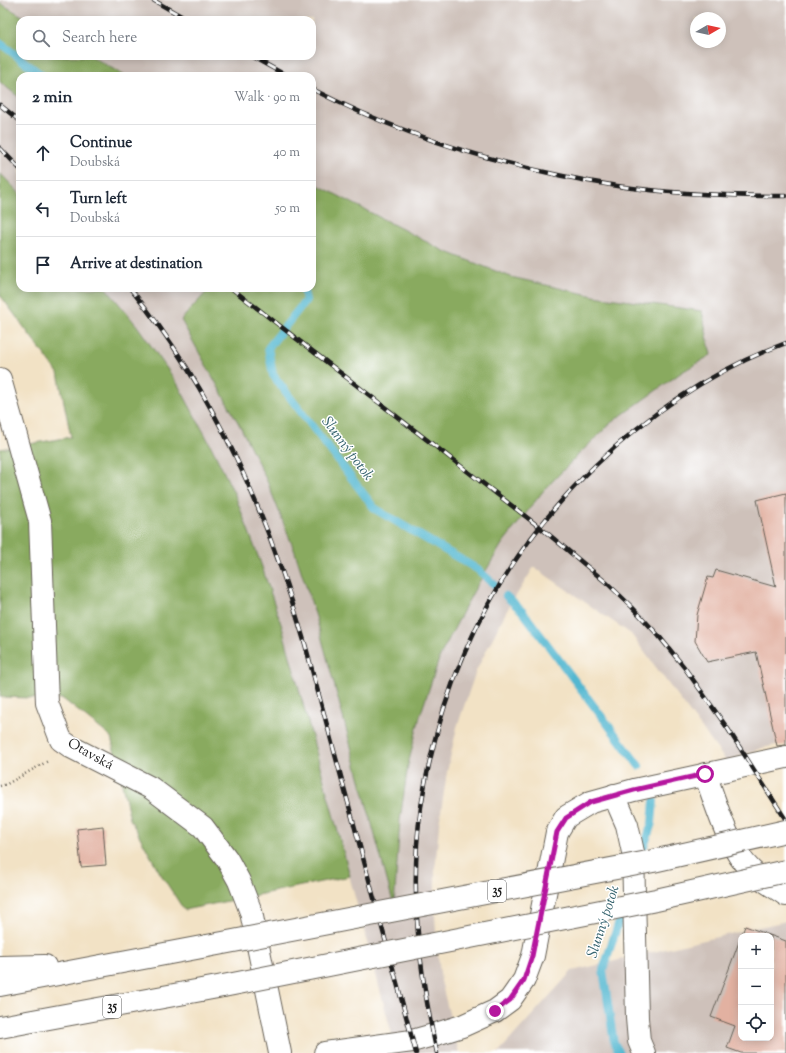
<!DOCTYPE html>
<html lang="en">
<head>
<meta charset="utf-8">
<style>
  body { margin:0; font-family:"Sorts Mill Goudy",serif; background:#f6f6f7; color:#1f2937 }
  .controls { position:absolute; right:12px; bottom:12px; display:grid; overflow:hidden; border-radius:8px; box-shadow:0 2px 10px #0003 }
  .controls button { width:36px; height:36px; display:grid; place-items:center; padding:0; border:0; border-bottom:1px solid #e0e1e3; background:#fff; color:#1f2937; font:20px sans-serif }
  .compass { position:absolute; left:690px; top:12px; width:36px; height:36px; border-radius:50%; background:#fff; box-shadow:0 2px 10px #0003; rotate:81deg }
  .stop { position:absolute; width:12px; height:12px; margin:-9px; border:3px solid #b5179e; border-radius:50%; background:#fff }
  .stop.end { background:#b5179e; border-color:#fff; box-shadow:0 1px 4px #0008 }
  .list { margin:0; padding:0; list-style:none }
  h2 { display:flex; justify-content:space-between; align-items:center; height:52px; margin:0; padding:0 16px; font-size:17px }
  h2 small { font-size:13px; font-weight:400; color:#747a83 }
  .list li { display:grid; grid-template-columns:26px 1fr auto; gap:12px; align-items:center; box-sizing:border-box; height:56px; padding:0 16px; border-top:1px solid #e0e1e3 }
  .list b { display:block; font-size:15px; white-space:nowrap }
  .list p { margin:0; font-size:13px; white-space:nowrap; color:#747a83 }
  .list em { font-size:13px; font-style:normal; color:#747a83 }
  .icon { flex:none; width:22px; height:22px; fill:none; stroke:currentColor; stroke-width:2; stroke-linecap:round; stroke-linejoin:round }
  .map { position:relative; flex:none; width:786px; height:1053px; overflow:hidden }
  .search { position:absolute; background:#fff; box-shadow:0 2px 10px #0003; left:16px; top:16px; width:300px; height:44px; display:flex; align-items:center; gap:10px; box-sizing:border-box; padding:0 14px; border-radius:12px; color:#747a83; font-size:15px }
  .panel { position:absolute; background:#fff; box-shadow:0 2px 10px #0003; left:16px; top:72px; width:300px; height:220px; border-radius:12px }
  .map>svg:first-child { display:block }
  .industrial { fill:#cec1ba; fill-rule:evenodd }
  .forest { fill:#89aa5f; stroke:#52633e }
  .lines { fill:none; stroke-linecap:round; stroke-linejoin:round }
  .stream { stroke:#52b7d0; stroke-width:8 }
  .building { fill:#e2b1a1; fill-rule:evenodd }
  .minor-casing { stroke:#676157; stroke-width:24 }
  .highway-casing { stroke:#676157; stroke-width:24 }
  .path { stroke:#676157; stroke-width:2.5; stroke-dasharray:1 3; stroke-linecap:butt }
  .minor { stroke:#fff; stroke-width:22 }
  .highway { stroke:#fff; stroke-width:22 }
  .rail-casing { stroke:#1c1c1c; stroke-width:4.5 }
  .rail { stroke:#fff; stroke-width:3; stroke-dasharray:9; stroke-linecap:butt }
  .highway-bridge-casing { stroke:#676157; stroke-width:24; stroke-linecap:butt }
  .highway-bridge { stroke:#fff; stroke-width:22 }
  .route { stroke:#b5179e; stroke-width:5 }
  .labels { text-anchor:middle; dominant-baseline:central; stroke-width:3; stroke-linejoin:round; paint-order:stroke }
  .shield { fill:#fff; stroke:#606060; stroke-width:1 }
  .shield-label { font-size:13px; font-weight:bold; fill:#1c1c1c }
  .street-label { font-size:14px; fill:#1c1c1c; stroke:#fff }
  .water-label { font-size:15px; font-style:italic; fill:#34626d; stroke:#fff }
</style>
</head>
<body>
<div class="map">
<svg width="786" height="1053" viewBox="0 0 786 1053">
  <rect width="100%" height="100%" fill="#fff"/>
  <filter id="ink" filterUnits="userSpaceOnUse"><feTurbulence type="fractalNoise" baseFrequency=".025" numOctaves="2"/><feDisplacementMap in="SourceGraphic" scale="8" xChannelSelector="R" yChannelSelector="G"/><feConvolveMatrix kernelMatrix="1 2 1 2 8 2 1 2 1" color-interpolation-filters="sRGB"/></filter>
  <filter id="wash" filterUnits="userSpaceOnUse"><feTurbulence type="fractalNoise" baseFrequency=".012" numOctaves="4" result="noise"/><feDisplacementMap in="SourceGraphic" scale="16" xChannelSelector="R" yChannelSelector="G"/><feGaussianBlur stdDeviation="0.9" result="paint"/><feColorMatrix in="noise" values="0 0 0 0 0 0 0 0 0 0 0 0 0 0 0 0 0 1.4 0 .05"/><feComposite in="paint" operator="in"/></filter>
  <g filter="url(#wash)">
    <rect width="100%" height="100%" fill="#f2e2c5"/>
    <!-- industrial -->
    <g class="industrial">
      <path d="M 0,0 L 786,0 L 786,743 L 762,748 L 726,761 L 631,634 L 534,567 L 506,612 L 476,671 L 457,727 L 447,772 L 439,825 L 435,872 L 435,916 L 437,947 L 441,981 L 459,1053 L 397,1053 L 282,627 L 235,495 L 209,442 L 177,383 L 138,327 L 106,288 L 210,288 L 181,320 L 240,426 L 267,481 L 295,552 L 316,617 L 394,904 L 400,820 L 408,765 L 420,716 L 440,656 L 472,594 L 502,544 L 544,490 L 576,457 L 612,422 L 682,372 L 711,355 L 594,296 L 511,277 L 444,251 L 312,182 L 312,76 L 125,76 L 91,56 L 312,56 L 312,20 L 29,20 L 0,3 ZM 696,18 L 720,18 L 720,42 L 696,42 Z"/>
      <path d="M 0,82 L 20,98 L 20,194 L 0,173 Z"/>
      <path d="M 786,921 L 786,1053 L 498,1053 L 572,971 ZM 741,936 L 771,936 L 771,1038 L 741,1038 Z"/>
    </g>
    <!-- forest -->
    <g class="forest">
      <path d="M 0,3 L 29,20 L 20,20 L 20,56 L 91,56 L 125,76 L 20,76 L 20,98 L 0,82 Z"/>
      <path d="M 0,173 L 20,194 L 20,288 L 106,288 L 138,327 L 177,383 L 209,442 L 235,495 L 261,564 L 282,627 L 350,876 L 184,910 L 160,873 L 130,819 L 111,737 L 63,699 L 0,697 L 0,449 L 71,437 L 58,373 L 0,295 Z"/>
      <path d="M 312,182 L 444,251 L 511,277 L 594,296 L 702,311 L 711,355 L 682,372 L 612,422 L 576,457 L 544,490 L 502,544 L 472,594 L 440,656 L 420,716 L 408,765 L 400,820 L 394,906 L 316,617 L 295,552 L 267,481 L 240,426 L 181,320 L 210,288 L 312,288 Z"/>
    </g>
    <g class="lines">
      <!-- stream -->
      <g class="stream">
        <path d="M 0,43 L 43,76"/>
        <path d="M 303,288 L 306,300 L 268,348 L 273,375 L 375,509 L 477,569 L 494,584"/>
        <path d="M 506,596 L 523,612 L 639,766"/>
        <path d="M 640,859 L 652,823 L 654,801"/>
        <path d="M 620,1053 L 614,1043 L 603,970 L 623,909"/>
      </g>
    </g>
    <g id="blocks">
      <!-- building -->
      <g class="building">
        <path d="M 786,493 L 786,745 L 777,746 L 756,652 L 707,662 L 695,641 L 697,615 L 708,577 L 713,578 L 716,570 L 776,587 L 757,500 Z"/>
        <path d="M 103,826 L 106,865 L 81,867 L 77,829 Z"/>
        <path d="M 745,926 L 786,941 L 786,1053 L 741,1053 L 727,1048 L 735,1026 L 711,1017 ZM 741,936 L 771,936 L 771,1038 L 741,1038 Z"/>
      </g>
    </g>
  </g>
  <g filter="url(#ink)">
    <use href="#blocks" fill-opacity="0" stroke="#676157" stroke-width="1"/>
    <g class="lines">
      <!-- minor casing -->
      <g class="minor-casing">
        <g id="minor">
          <path d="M 0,379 L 40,521 L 47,703 L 61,740 L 71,747 L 151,788 L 203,827 L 227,859 L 239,881 L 251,912 L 280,1053"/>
          <path d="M 705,774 C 716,803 728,849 751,870 C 761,880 775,887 786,895"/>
          <path d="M 614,795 L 627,825 L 633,852 L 637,1018 L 639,1041 L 644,1053"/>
          <path d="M 325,1053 L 412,1041 L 433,1035 L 462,1026 L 495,1011 L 510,1000 L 524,980 L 533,956 L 557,832 L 566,817 L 591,802 L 634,790 L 786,757"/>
        </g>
      </g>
      <!-- highway casing -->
      <g class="highway-casing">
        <g id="highway">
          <path d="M 0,967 L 45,966"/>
          <path d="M 0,985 L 207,946"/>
          <path d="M 0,1027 L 223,986"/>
        </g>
      </g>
      <!-- path -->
      <path class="path" d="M 0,786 L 7,784 L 48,761"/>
      <!-- minor -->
      <use href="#minor" class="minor"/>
      <!-- highway -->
      <use href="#highway" class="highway"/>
      <!-- rail casing -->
      <g class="rail-casing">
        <g id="rail">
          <path d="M 153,0 L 188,20"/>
          <path d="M 251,56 L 287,76"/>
          <path d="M 312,89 C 407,138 511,169 617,186 C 672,194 730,196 786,196"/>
          <path d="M 0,105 L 20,121"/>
          <path d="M 0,148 L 20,169"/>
          <path d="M 130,288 C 216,394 267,513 305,644 L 416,1053"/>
          <path d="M 231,288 L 547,533 L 608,584 L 632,607 L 658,635 L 684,667 L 728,729 L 786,820"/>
          <path d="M 437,1053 C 419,972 409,889 421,807 C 429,754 444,701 465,652 C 524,515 646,395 786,343"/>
        </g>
      </g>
      <!-- rail -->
      <use href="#rail" class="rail"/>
      <!-- highway-bridge casing -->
      <g class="highway-bridge-casing">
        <g id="highway-bridge">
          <path d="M 207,946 L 653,861 L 786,831"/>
          <path d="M 223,986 L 656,900 L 786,871"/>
        </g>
      </g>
      <!-- highway-bridge -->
      <use href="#highway-bridge" class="highway-bridge"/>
    </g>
  </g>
  <g class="lines" filter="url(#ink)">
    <!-- route -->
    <path class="route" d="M 495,1011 L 510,1000 L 524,980 L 532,956 L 557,832 L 566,818 L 591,802 L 634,790 L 705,774"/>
  </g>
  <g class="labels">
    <!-- shield labels -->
    <g class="shield">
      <rect x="488" y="880" width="18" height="22" rx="3"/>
      <rect x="103" y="996" width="18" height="22" rx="3"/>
    </g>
    <g class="shield-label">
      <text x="497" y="891">35</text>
      <text x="112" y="1007">35</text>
    </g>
    <!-- street labels -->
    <g class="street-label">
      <text transform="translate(90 755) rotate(29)">Otavská</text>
    </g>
    <!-- water labels -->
    <g class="water-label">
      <text transform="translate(347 449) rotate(53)">Slunný potok</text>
      <text transform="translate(604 922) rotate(-72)">Slunný potok</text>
    </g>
  </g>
</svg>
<div class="controls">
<button>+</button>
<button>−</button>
<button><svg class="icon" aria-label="locate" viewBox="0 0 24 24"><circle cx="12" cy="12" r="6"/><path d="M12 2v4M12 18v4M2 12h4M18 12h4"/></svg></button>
</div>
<svg class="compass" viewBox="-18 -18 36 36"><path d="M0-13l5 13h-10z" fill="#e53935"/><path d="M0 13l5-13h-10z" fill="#747a83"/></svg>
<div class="stop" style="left:705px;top:774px"></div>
<div class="stop end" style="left:495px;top:1011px"></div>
<div class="search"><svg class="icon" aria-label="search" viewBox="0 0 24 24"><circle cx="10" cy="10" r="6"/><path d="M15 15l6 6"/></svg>Search here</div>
<section class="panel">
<h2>2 min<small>Walk · 90 m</small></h2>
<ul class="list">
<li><svg class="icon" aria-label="ahead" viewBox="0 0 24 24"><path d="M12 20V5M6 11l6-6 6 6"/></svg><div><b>Continue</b><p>Doubská</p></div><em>40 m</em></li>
<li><svg class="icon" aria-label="left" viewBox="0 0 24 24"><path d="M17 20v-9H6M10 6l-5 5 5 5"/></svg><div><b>Turn left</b><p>Doubská</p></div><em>50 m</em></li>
<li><svg class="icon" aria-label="arrive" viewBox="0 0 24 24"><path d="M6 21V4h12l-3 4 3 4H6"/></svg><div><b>Arrive at destination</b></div></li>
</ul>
</section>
</div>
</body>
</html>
